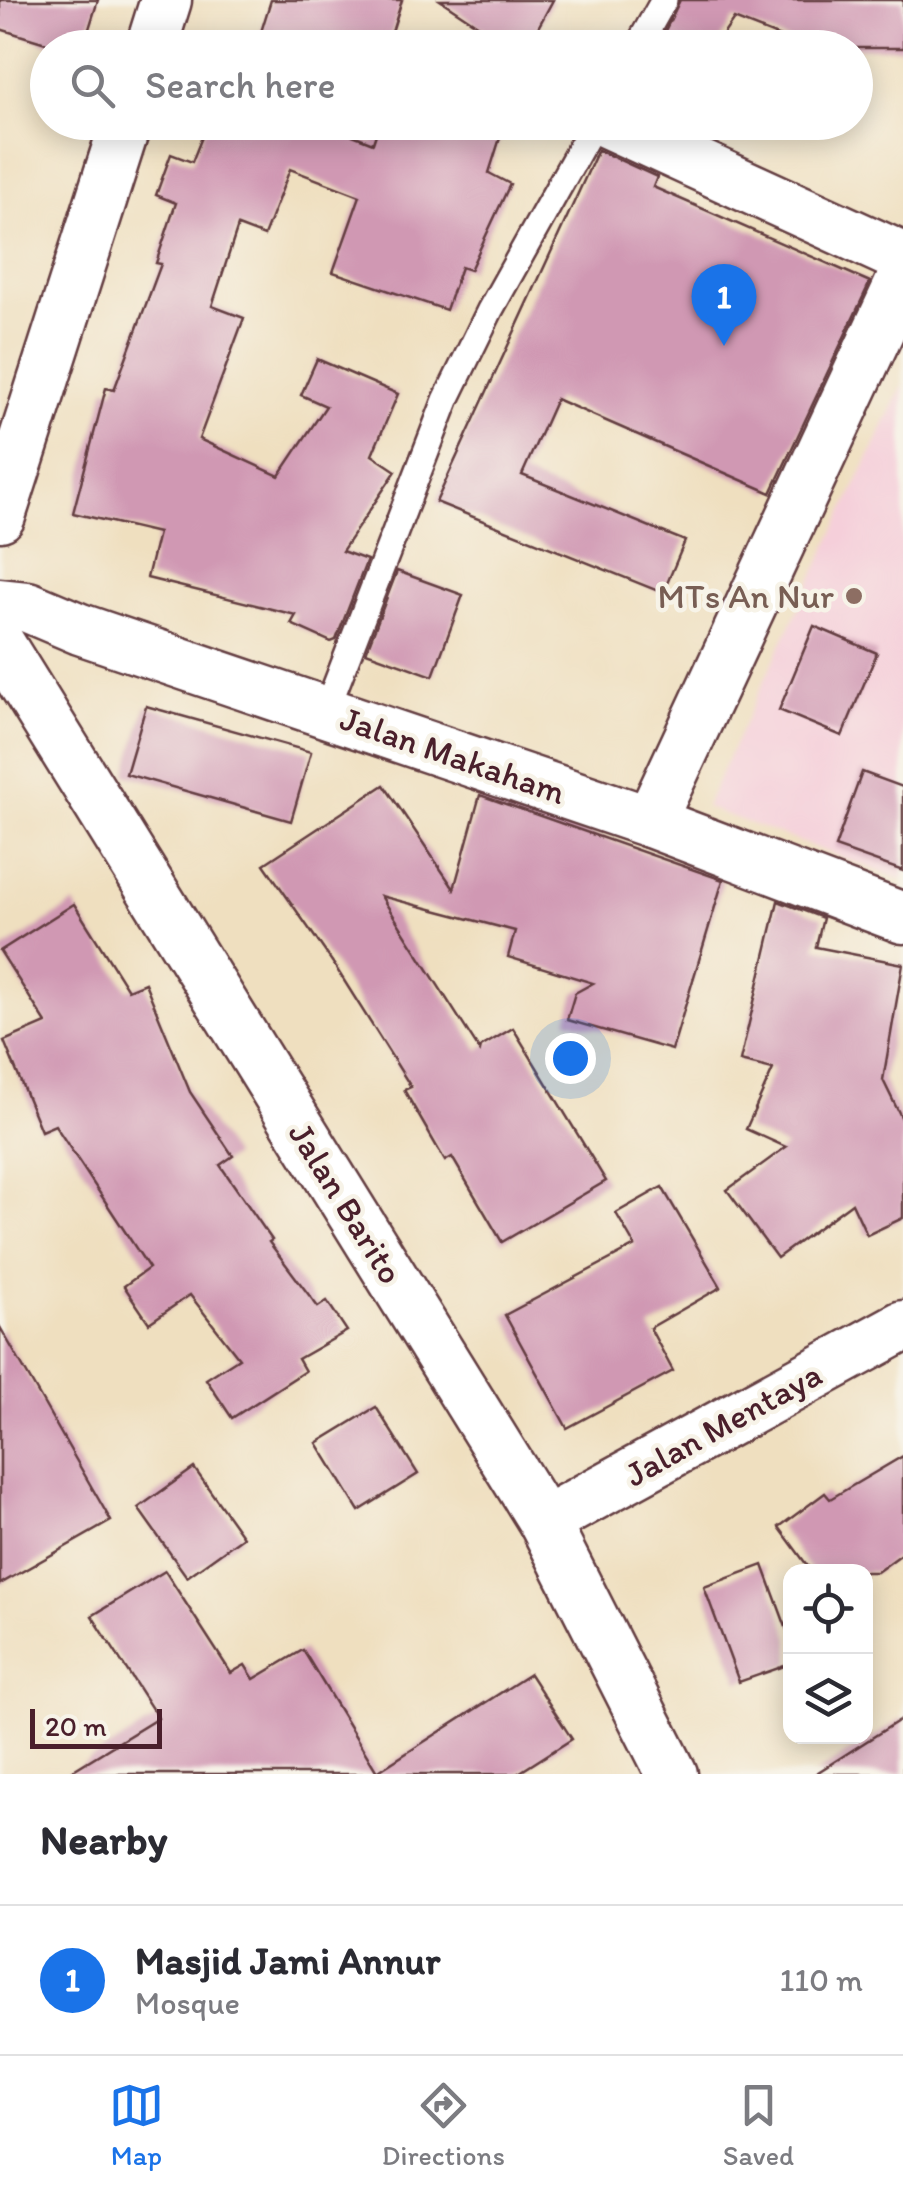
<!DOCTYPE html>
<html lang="en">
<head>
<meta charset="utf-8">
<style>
  body { margin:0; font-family:Itim,sans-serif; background:#f2f2f3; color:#2b2b33 }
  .controls { position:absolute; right:30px; bottom:30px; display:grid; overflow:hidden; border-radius:20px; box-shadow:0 5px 25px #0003 }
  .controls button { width:90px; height:90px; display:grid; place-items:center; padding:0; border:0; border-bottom:2px solid #e1e1e2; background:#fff; color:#2b2b33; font:50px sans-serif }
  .scale { position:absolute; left:30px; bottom:25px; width:132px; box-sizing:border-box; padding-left:10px; border:5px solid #4a1f2b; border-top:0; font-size:28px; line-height:35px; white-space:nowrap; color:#4a1f2b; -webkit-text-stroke:8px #f7f3e8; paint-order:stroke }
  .you { position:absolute; left:570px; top:1058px; width:35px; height:35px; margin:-25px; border:8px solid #fff; border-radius:50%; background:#1a73e8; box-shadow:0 0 0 15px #1a73e833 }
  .badge { display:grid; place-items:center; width:65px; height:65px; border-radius:50%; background:#1a73e8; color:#fff; font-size:32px; font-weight:700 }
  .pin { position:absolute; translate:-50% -82px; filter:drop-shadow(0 2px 5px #0008) }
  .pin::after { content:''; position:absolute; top:52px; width:35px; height:30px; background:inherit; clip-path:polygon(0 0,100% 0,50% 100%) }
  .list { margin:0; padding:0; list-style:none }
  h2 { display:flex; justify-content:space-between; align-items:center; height:130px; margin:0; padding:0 40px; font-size:42px }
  h2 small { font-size:32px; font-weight:400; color:#7c7c81 }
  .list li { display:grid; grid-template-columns:65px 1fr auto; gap:30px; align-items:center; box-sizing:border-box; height:150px; padding:0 40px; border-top:2px solid #e1e1e2 }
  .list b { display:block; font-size:38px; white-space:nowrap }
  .list p { margin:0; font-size:32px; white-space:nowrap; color:#7c7c81 }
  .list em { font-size:32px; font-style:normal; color:#7c7c81 }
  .icon { flex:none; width:55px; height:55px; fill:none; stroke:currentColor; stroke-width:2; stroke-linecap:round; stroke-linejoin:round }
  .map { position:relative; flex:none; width:903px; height:1774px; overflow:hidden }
  .search { position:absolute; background:#fff; box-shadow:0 5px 25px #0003; left:30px; right:30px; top:30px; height:110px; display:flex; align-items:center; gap:25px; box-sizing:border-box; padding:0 35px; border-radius:55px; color:#7c7c81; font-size:38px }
  .sheet { height:280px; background:#fff }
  nav { display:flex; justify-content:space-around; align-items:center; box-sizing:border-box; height:140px; border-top:2px solid #e1e1e2; background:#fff; font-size:28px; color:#7c7c81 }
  nav a { display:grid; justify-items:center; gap:5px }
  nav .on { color:#1a73e8 }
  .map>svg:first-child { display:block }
  .built { fill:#f5cfda }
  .building { fill:#d098b3 }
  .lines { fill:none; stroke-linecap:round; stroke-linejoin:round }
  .lane-casing { stroke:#633c41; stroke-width:30 }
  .street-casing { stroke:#633c41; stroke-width:55 }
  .lane { stroke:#fff; stroke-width:25 }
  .street { stroke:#fff; stroke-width:50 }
  .education-dot { fill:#8d6e63; stroke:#f7f3e8; stroke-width:4 }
  .labels { text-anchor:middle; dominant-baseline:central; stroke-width:9; stroke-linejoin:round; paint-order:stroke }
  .education-label { font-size:35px; fill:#785e54; stroke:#f7f3e8; text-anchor:end }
  .street-label { font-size:35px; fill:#4a1f2b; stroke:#f7f3e8 }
</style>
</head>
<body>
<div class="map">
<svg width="903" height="1774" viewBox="0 0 903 1774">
  <rect width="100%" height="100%" fill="#f7f3e8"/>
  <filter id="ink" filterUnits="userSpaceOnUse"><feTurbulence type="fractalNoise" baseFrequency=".01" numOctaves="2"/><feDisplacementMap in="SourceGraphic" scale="20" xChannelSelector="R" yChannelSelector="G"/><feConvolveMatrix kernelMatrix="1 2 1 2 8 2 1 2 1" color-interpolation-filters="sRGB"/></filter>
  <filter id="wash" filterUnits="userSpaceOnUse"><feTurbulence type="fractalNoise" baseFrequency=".0048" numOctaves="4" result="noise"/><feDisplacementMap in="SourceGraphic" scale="40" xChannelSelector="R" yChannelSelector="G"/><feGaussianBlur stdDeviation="2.25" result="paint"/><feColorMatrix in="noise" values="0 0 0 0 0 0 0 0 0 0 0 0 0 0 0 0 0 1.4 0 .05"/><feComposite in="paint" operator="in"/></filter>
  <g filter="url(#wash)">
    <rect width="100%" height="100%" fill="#efdfbf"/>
    <!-- built -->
    <path class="built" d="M 903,385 L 903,880 L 705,807 Z"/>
    <g id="blocks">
      <!-- building -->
      <g class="building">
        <path d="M 0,0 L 98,0 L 83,48 L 62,48 L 0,29 Z"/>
        <path d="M 271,0 L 402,0 L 387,48 L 256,48 Z"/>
        <path d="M 440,0 L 553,0 L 527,48 L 512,48 Z"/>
        <path d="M 680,0 L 903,0 L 903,48 L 808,48 L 734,19 L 714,48 L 681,48 L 663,35 Z"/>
        <path d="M 208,122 L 320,122 L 373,143 L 380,122 L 505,122 L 489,173 L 510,184 L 470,270 L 461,267 L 446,310 L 333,272 L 360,196 L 290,169 L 264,236 L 238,226 L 212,306 L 244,318 L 199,439 L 279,476 L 326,406 L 301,395 L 317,359 L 398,394 L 372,455 L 396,471 L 342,551 L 367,560 L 336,640 L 331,642 L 291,624 L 296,615 L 147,578 L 158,533 L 73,513 L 106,388 L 114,390 L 161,264 L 156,263 L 176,203 L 156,195 L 171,154 L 192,162 Z"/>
        <path d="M 598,150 L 657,177 L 653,187 L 870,282 L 771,493 L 556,399 L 522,475 L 685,541 L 663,593 L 436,502 Z"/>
        <path d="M 397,571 L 463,595 L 433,676 L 366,652 Z"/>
        <path d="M 814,626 L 877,653 L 842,736 L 779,710 Z"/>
        <path d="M 146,706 L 311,752 L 291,821 L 126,774 Z"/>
        <path d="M 862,772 L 903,787 L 903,871 L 835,847 Z"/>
        <path d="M 384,785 L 454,889 L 480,795 L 723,880 L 672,1050 L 567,1020 L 575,993 L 593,983 L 508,957 L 515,931 L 381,896 L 480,1051 L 481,1047 L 513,1028 L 606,1181 L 502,1242 L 452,1157 L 445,1161 L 404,1090 L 411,1087 L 333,963 L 264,864 Z"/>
        <path d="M 778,901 L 823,918 L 816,947 L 903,964 L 883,1080 L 903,1121 L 903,1218 L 867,1235 L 852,1203 L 777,1258 L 727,1190 L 786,1147 L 746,1129 L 773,1069 L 740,1061 Z"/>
        <path d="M 74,904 L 128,990 L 145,983 L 190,1092 L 233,1156 L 220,1165 L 272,1240 L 269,1242 L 318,1307 L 327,1301 L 347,1331 L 298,1359 L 305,1371 L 232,1418 L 206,1379 L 239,1358 L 190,1295 L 149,1323 L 124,1286 L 149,1268 L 55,1125 L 41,1131 L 4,1041 L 46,1023 L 0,951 Z"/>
        <path d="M 662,1187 L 721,1287 L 650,1328 L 673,1371 L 567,1428 L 505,1315 L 635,1246 L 616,1213 Z"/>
        <path d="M 0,1327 L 111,1521 L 0,1584 Z"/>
        <path d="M 376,1407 L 418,1474 L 359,1511 L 317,1443 Z"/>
        <path d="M 903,1456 L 903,1553 L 877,1572 L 812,1572 L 779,1527 L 825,1493 L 830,1499 Z"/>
        <path d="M 194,1468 L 243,1537 L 187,1577 L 138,1508 Z"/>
        <path d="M 763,1565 L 790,1638 L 790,1664 L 739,1682 L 704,1587 Z"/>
        <path d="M 165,1571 L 231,1673 L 245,1665 L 254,1679 L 303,1650 L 377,1772 L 530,1674 L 572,1739 L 517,1774 L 67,1774 L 158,1718 L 92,1616 Z"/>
        <path d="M 903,1718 L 903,1774 L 815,1774 Z"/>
      </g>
    </g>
  </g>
  <g filter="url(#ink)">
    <use href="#blocks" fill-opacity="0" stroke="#633c41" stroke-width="2.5"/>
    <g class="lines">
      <!-- lane casing -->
      <g class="lane-casing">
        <g id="lane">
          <path d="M 637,48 L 664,0"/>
          <path d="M 326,711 L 446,400 L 490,310 L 595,122"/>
        </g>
      </g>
      <!-- street casing -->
      <g class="street-casing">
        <g id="street">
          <path d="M 151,48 L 166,0"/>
          <path d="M 606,122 L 903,258"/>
          <path d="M 0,516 L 126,122"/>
          <path d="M 0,604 L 28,607 L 80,629 L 650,822 L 903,918"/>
          <path d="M 0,645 L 544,1522 L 672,1774"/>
          <path d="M 650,822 L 903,278"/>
          <path d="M 544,1522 L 903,1326"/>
        </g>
      </g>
      <!-- lane -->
      <use href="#lane" class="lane"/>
      <!-- street -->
      <use href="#street" class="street"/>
    </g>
  </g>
  <!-- markers -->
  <circle class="education-dot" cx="854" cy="596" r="10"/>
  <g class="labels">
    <!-- education labels -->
    <g class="education-label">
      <text x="834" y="596">MTs An Nur</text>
    </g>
    <!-- street labels -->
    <g class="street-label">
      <text transform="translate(453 755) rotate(19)">Jalan Makaham</text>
      <text transform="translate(346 1203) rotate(58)">Jalan Barito</text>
      <text transform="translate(723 1424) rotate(-29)">Jalan Mentaya</text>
    </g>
  </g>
</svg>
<div class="controls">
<button><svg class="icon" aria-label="locate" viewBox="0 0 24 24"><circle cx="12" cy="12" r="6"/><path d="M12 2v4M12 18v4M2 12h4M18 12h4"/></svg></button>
<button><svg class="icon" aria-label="layers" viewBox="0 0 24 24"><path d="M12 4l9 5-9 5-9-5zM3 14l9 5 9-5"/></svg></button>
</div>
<div class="scale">20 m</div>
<div class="you"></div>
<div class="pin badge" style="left:724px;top:346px">1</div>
<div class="search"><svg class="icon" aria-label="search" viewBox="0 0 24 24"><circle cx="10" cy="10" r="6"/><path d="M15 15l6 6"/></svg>Search here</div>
</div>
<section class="sheet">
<h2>Nearby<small></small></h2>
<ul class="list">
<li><span class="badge">1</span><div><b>Masjid Jami Annur</b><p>Mosque</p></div><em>110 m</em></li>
</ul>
</section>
<nav>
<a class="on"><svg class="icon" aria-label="map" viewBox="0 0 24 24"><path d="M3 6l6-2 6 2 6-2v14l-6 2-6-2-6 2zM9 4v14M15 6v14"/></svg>Map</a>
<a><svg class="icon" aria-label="directions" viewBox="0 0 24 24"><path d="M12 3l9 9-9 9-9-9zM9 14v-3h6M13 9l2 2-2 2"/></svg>Directions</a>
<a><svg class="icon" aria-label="saved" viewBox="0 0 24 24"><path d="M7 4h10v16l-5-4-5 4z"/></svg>Saved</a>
</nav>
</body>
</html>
